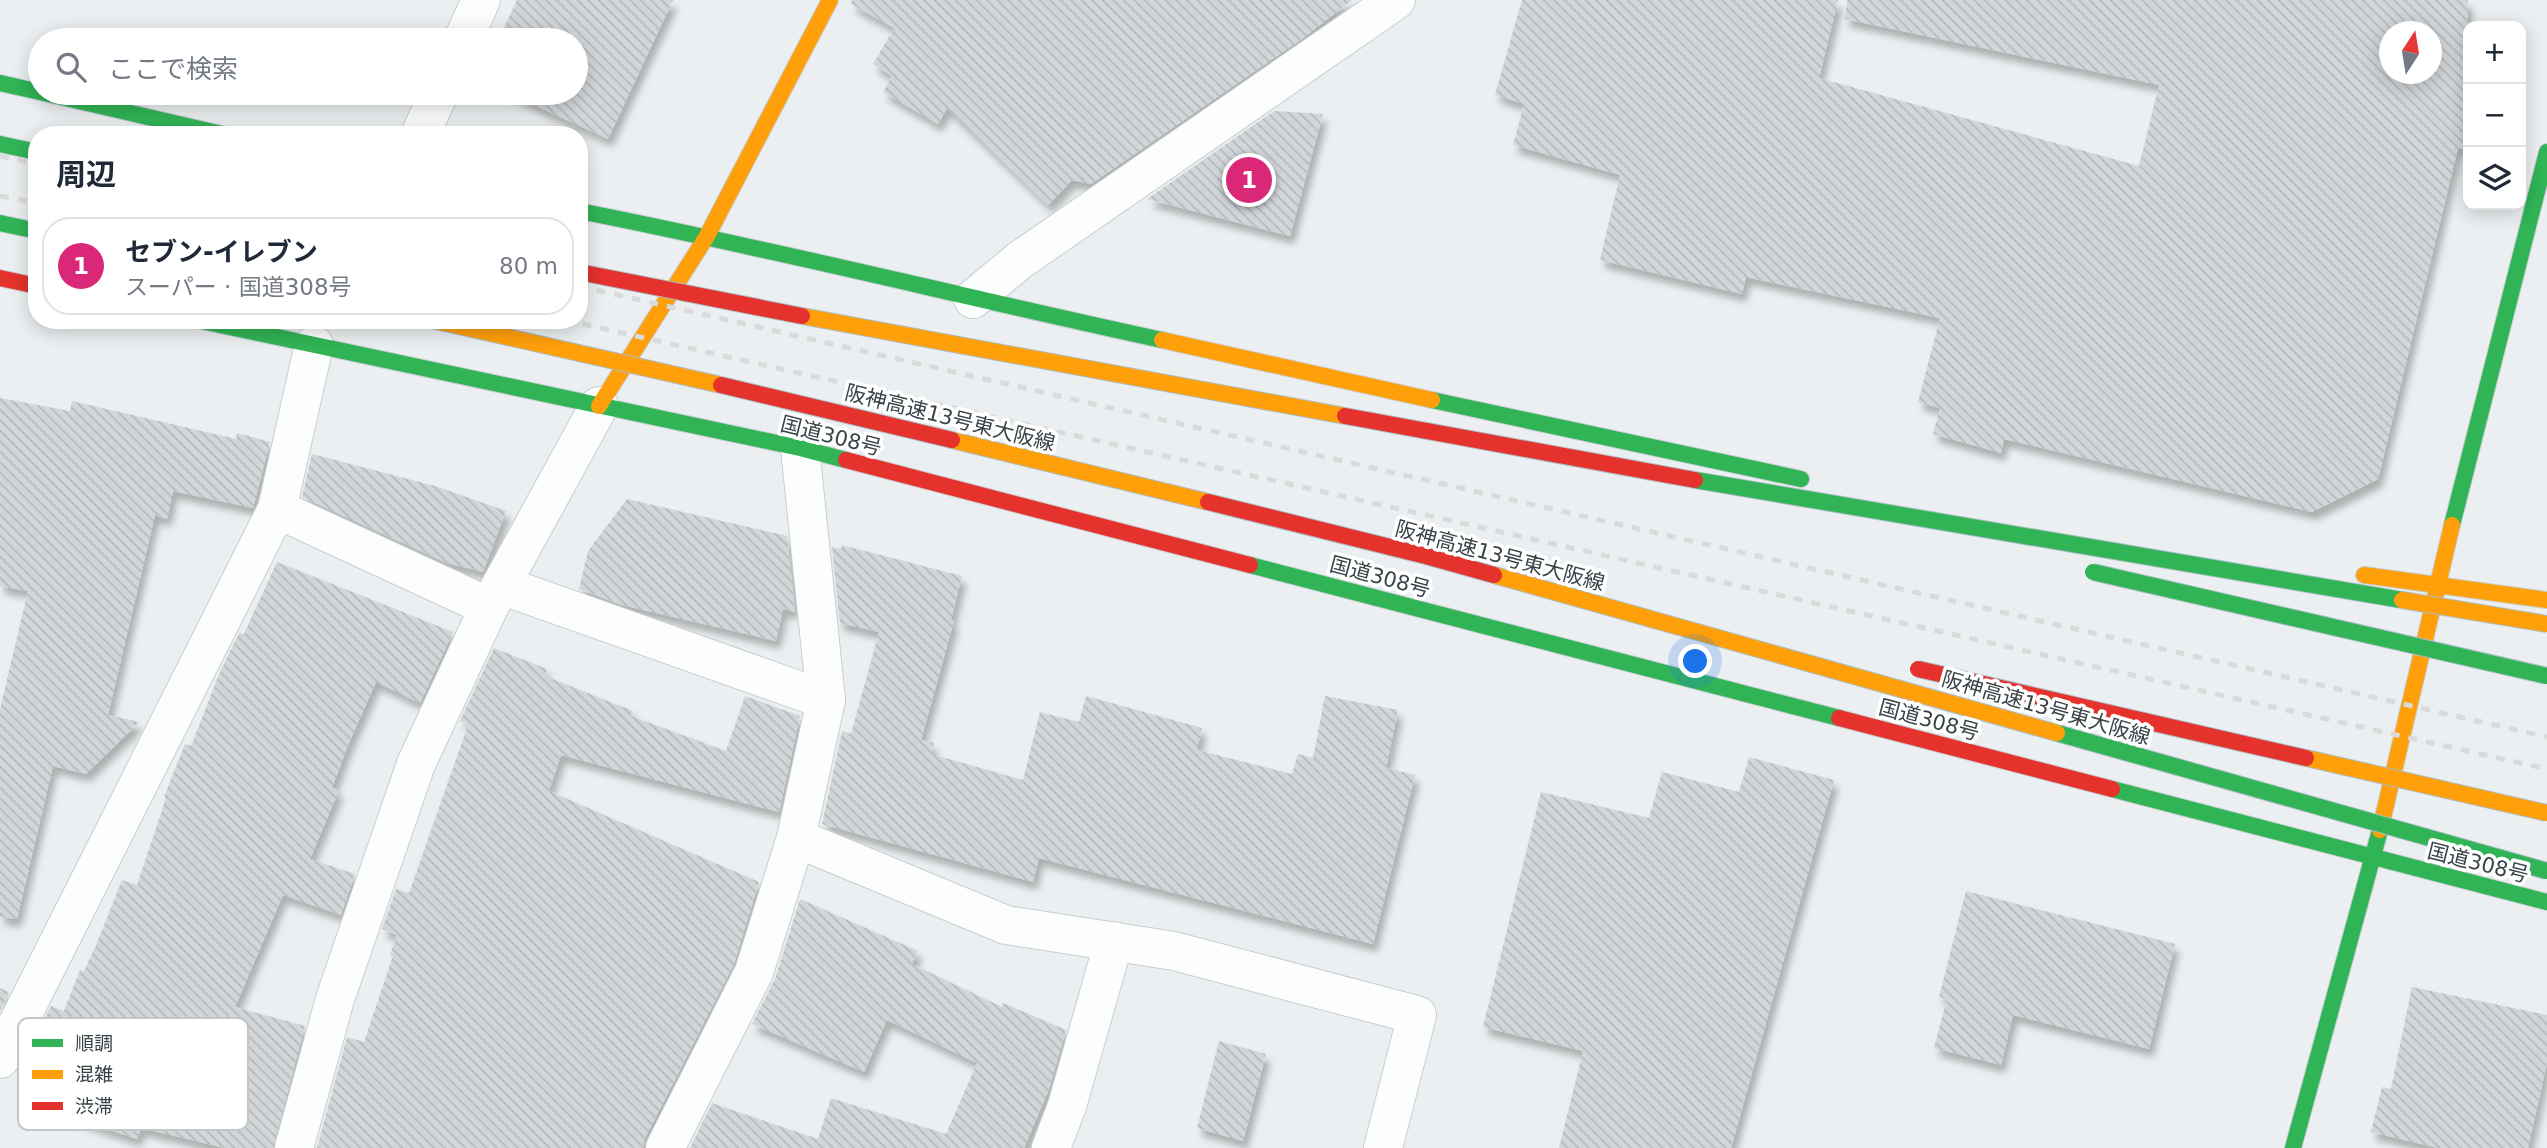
<!DOCTYPE html>
<html lang="ja">
<head>
<meta charset="utf-8">
<style>
  body { margin:0; font-family:"DejaVu Sans","Noto Sans JP",sans-serif; background:#f2f2f3; color:#1f2937 }
  .controls { position:absolute; right:21px; top:21px; display:grid; overflow:hidden; border-radius:14px; box-shadow:0 4px 18px #0003 }
  .controls button { width:63px; height:63px; display:grid; place-items:center; padding:0; border:0; border-bottom:2px solid #e0e1e3; background:#fff; color:#1f2937; font:35px sans-serif }
  .compass { position:absolute; left:2379px; top:21px; width:63px; height:63px; border-radius:50%; background:#fff; box-shadow:0 4px 18px #0003; rotate:12deg }
  .you { position:absolute; left:1696px; top:662px; width:24px; height:24px; margin:-18px; border:5px solid #fff; border-radius:50%; background:#1a73e8; box-shadow:0 0 0 10px #1a73e833 }
  .badge { display:grid; place-items:center; width:46px; height:46px; border-radius:50%; background:#db2777; color:#fff; font-size:23px; font-weight:700 }
  .pin { position:absolute; translate:-50% -50%; border:4px solid #fff; box-shadow:0 2px 7px #0006 }
  .list { margin:0; padding:0; list-style:none }
  h2 { display:flex; justify-content:space-between; align-items:center; height:91px; margin:0; padding:0 28px; font-size:30px }
  h2 small { font-size:23px; font-weight:400; color:#747a83 }
  .list li { display:grid; grid-template-columns:46px 1fr auto; gap:21px; align-items:center; box-sizing:border-box; height:98px; margin:0 14px 14px; padding:0 14px; border:2px solid #e0e1e3; border-radius:28px }
  .list b { display:block; font-size:26px; white-space:nowrap }
  .list p { margin:0; font-size:23px; white-space:nowrap; color:#747a83 }
  .list em { font-size:23px; font-style:normal; color:#747a83 }
  .icon { flex:none; width:38px; height:38px; fill:none; stroke:currentColor; stroke-width:2; stroke-linecap:round; stroke-linejoin:round }
  .map { position:relative; flex:none; width:2547px; height:1148px; overflow:hidden }
  .search { position:absolute; background:#fff; box-shadow:0 4px 18px #0003; left:28px; top:28px; width:560px; height:77px; display:flex; align-items:center; gap:18px; box-sizing:border-box; padding:0 24px; border-radius:38px; color:#747a83; font-size:26px }
  .panel { position:absolute; background:#fff; box-shadow:0 4px 18px #0003; left:28px; top:126px; width:560px; height:203px; border-radius:28px }
  .map>svg:first-child { display:block }
  .building { fill:url(#building-back-hatch); fill-rule:evenodd; filter:url(#shadow) }
  .lines { fill:none; stroke-linecap:round; stroke-linejoin:round }
  .street-casing { stroke:#cacdcf; stroke-width:40 }
  .fast-casing { stroke:#c7ced2; stroke-width:18 }
  .slow-casing { stroke:#c7ced2; stroke-width:18 }
  .jam-casing { stroke:#c7ced2; stroke-width:18 }
  .street { stroke:#fcfdfd; stroke-width:38 }
  .fast { stroke:#30b455; stroke-width:16 }
  .slow { stroke:#ff9f0a; stroke-width:16 }
  .jam { stroke:#e5322d; stroke-width:16 }
  .rail { stroke:#d9dada; stroke-width:5; stroke-dasharray:9 9; stroke-linecap:butt }
  .fast-bridge-casing { stroke:#abbec6; stroke-width:18; stroke-linecap:butt }
  .slow-bridge-casing { stroke:#abbec6; stroke-width:18; stroke-linecap:butt }
  .jam-bridge-casing { stroke:#abbec6; stroke-width:18; stroke-linecap:butt }
  .fast-bridge { stroke:#30b455; stroke-width:16 }
  .slow-bridge { stroke:#ff9f0a; stroke-width:16 }
  .jam-bridge { stroke:#e5322d; stroke-width:16 }
  .labels { text-anchor:middle; dominant-baseline:central; stroke-width:7; stroke-linejoin:round; paint-order:stroke }
  .street-label { font-size:21px; fill:#394347; stroke:#fff }
  .key { fill:#fff; stroke:#c4c7c8; stroke-width:2 }
  .key-label { font-size:19px; fill:#394347 }
</style>
</head>
<body>
<div class="map">
<svg width="2547" height="1148" viewBox="0 0 2547 1148">
  <defs>
    <pattern id="building-back-hatch" width="6" height="6" patternUnits="userSpaceOnUse" patternTransform="scale(1.75)"><rect width="6" height="6" fill="#d2d6d8"/><path d="M-1 5l2 2M0 0l6 6M5-1l2 2" fill="none" stroke="#b5b9bb"/></pattern>
    <filter id="shadow"><feDropShadow dx="4.5" dy="8" stdDeviation="3.5" flood-color="#0004"/></filter>
  </defs>
  <rect width="100%" height="100%" fill="#eceff1"/>
  <!-- building -->
  <g class="building">
    <path d="M 517,0 L 673,0 L 608,139 L 508,93 L 576,93 L 576,40 L 498,40 Z"/>
    <path d="M 852,0 L 1352,0 L 1303,38 L 1091,184 L 1072,180 L 1048,205 L 947,108 L 938,124 L 883,92 L 892,76 L 873,64 L 894,28 L 851,4 Z"/>
    <path d="M 1522,0 L 1838,0 L 1819,78 L 2139,166 L 2159,85 L 1845,19 L 1847,0 L 2468,0 L 2468,119 L 2462,149 L 2458,148 L 2378,479 L 2312,512 L 2004,439 L 2001,453 L 1933,434 L 1940,408 L 1918,402 L 1940,318 L 1746,277 L 1742,294 L 1600,260 L 1620,175 L 1513,145 L 1524,104 L 1495,95 ZM 2390,32 L 2432,32 L 2432,74 L 2390,74 Z"/>
    <path d="M 1274,111 L 1323,114 L 1290,236 L 1147,199 Z"/>
    <path d="M 0,398 L 70,411 L 72,401 L 236,439 L 237,433 L 270,442 L 253,508 L 173,491 L 167,519 L 155,515 L 108,715 L 139,722 L 86,774 L 53,766 L 17,919 L 0,917 L 0,709 L 28,591 L 0,586 Z"/>
    <path d="M 312,454 L 435,486 L 506,511 L 483,572 L 447,563 L 302,497 Z"/>
    <path d="M 627,499 L 787,536 L 795,612 L 783,609 L 776,641 L 622,605 L 579,589 L 588,551 Z"/>
    <path d="M 842,545 L 962,576 L 951,620 L 954,621 L 921,740 L 934,743 L 931,754 L 1023,780 L 1040,712 L 1079,722 L 1086,696 L 1202,728 L 1197,750 L 1292,774 L 1298,754 L 1313,758 L 1325,696 L 1398,710 L 1386,768 L 1415,775 L 1373,944 L 1039,858 L 1033,882 L 822,824 L 842,731 L 851,734 L 879,632 L 840,623 L 832,547 L 841,549 Z"/>
    <path d="M 277,562 L 453,632 L 420,703 L 376,682 L 348,745 L 332,788 L 339,790 L 310,859 L 355,874 L 341,915 L 283,895 L 235,1007 L 305,1026 L 273,1148 L 225,1148 L 141,1128 L 137,1139 L 68,1116 L 79,1085 L 21,1065 L 51,1006 L 64,1011 L 80,970 L 84,971 L 97,943 L 122,880 L 137,885 L 166,798 L 164,797 L 185,744 L 191,746 L 220,672 L 239,633 L 244,634 Z"/>
    <path d="M 494,648 L 547,669 L 545,676 L 633,711 L 631,716 L 726,751 L 745,696 L 800,716 L 779,812 L 561,755 L 549,791 L 759,882 L 734,964 L 645,1138 L 643,1148 L 317,1148 L 347,1037 L 364,1042 L 393,956 L 390,955 L 397,935 L 382,929 L 396,889 L 409,893 L 468,725 L 460,721 Z"/>
    <path d="M 1749,757 L 1834,780 L 1731,1148 L 1559,1148 L 1583,1051 L 1483,1027 L 1541,792 L 1649,818 L 1662,772 L 1739,792 Z"/>
    <path d="M 1966,891 L 2175,944 L 2149,1049 L 2013,1015 L 2001,1065 L 1934,1048 L 1947,999 L 1939,997 Z"/>
    <path d="M 800,899 L 918,951 L 912,964 L 1002,1007 L 1003,1003 L 1066,1030 L 1049,1089 L 1024,1148 L 690,1148 L 712,1103 L 818,1139 L 831,1098 L 946,1134 L 977,1063 L 887,1020 L 864,1072 L 752,1024 L 775,979 Z"/>
    <path d="M 2412,987 L 2547,1015 L 2547,1063 L 2528,1148 L 2438,1148 L 2371,1132 L 2382,1087 L 2391,1089 Z"/>
    <path d="M 0,988 L 9,992 L 0,1010 Z"/>
    <path d="M 1219,1041 L 1266,1054 L 1243,1141 L 1197,1128 Z"/>
  </g>
  <g class="lines">
    <!-- street casing -->
    <g class="street-casing">
      <g id="street">
        <path d="M 463,40 L 481,0"/>
        <path d="M 420,135 L 439,93"/>
        <path d="M 973,299 L 1020,260 L 1396,0"/>
        <path d="M 277,509 L 489,607"/>
        <path d="M 501,585 L 826,700"/>
        <path d="M 796,838 L 1006,925 L 1174,951 L 1417,1015 L 1383,1148"/>
        <path d="M 0,1059 L 277,509 L 314,345"/>
        <path d="M 294,1148 L 335,999 L 416,764 L 489,607 L 599,406"/>
        <path d="M 665,1148 L 754,972 L 796,838 L 826,700 L 800,448"/>
        <path d="M 1051,1148 L 1067,1106 L 1114,941"/>
      </g>
    </g>
    <!-- fast casing -->
    <g class="fast-casing">
      <g id="fast">
        <path d="M 0,83 L 40,92"/>
        <path d="M 44,93 L 226,135"/>
        <path d="M 0,144 L 37,152"/>
        <path d="M 579,211 C 774,249 967,298 1162,340"/>
        <path d="M 0,223 L 37,231"/>
        <path d="M 197,320 L 800,448 L 846,460"/>
        <path d="M 1432,400 L 1801,479"/>
        <path d="M 2452,525 L 2547,152"/>
        <path d="M 1250,565 L 1839,718"/>
        <path d="M 2112,789 L 2547,902"/>
        <path d="M 2293,1148 L 2380,830"/>
      </g>
    </g>
    <!-- slow casing -->
    <g class="slow-casing">
      <g id="slow">
        <path d="M 1162,340 L 1432,400"/>
        <path d="M 599,406 L 707,236 L 830,0"/>
        <path d="M 2364,575 L 2547,600"/>
        <path d="M 2380,830 L 2452,525"/>
      </g>
    </g>
    <!-- jam casing -->
    <g class="jam-casing">
      <g id="jam">
        <path d="M 0,278 L 37,286"/>
        <path d="M 846,460 L 1250,565"/>
        <path d="M 1839,718 L 2112,789"/>
      </g>
    </g>
    <!-- street -->
    <use href="#street" class="street"/>
    <!-- fast -->
    <use href="#fast" class="fast"/>
    <!-- slow -->
    <use href="#slow" class="slow"/>
    <!-- jam -->
    <use href="#jam" class="jam"/>
    <!-- rail -->
    <g class="rail">
      <path d="M 0,156 L 37,164"/>
      <path d="M 0,196 L 37,203"/>
      <path d="M 579,286 L 2547,737"/>
      <path d="M 565,320 L 2547,769"/>
    </g>
    <!-- fast-bridge casing -->
    <g class="fast-bridge-casing">
      <g id="fast-bridge">
        <path d="M 1695,480 L 2402,600"/>
        <path d="M 2093,572 L 2547,676"/>
        <path d="M 2057,733 L 2547,871"/>
      </g>
    </g>
    <!-- slow-bridge casing -->
    <g class="slow-bridge-casing">
      <g id="slow-bridge">
        <path d="M 802,316 L 1345,416"/>
        <path d="M 432,320 L 721,385"/>
        <path d="M 952,440 L 1208,502"/>
        <path d="M 1494,575 L 2057,733"/>
        <path d="M 2402,600 L 2547,624"/>
        <path d="M 2306,758 L 2547,813"/>
      </g>
    </g>
    <!-- jam-bridge casing -->
    <g class="jam-bridge-casing">
      <g id="jam-bridge">
        <path d="M 579,272 L 802,316"/>
        <path d="M 721,385 L 952,440"/>
        <path d="M 1345,416 L 1695,480"/>
        <path d="M 1208,502 L 1426,556 L 1494,575"/>
        <path d="M 1918,669 L 2306,758"/>
      </g>
    </g>
    <!-- fast-bridge -->
    <use href="#fast-bridge" class="fast-bridge"/>
    <!-- slow-bridge -->
    <use href="#slow-bridge" class="slow-bridge"/>
    <!-- jam-bridge -->
    <use href="#jam-bridge" class="jam-bridge"/>
  </g>
  <g class="labels">
    <!-- street labels -->
    <g class="street-label">
      <text transform="translate(950 418) rotate(14)">阪神高速13号東大阪線</text>
      <text transform="translate(831 436) rotate(14)">国道308号</text>
      <text transform="translate(1500 556) rotate(15)">阪神高速13号東大阪線</text>
      <text transform="translate(1380 577) rotate(15)">国道308号</text>
      <text transform="translate(2046 708) rotate(16)">阪神高速13号東大阪線</text>
      <text transform="translate(1929 720) rotate(15)">国道308号</text>
      <text transform="translate(2478 863) rotate(14)">国道308号</text>
    </g>
  </g>
  <!-- legend -->
  <rect x="18" y="1018" width="230" height="112" rx="10" class="key"/>
  <rect x="32" y="1039" width="31" height="8" fill="#30b455"/>
  <rect x="32" y="1070" width="31" height="9" fill="#ff9f0a"/>
  <rect x="32" y="1102" width="31" height="8" fill="#e5322d"/>
  <g class="key-label">
    <text x="75" y="1050">順調</text>
    <text x="75" y="1081">混雑</text>
    <text x="75" y="1113">渋滞</text>
  </g>
</svg>
<div class="controls">
<button>+</button>
<button>−</button>
<button><svg class="icon" aria-label="layers" viewBox="0 0 24 24"><path d="M12 4l9 5-9 5-9-5zM3 14l9 5 9-5"/></svg></button>
</div>
<svg class="compass" viewBox="-18 -18 36 36"><path d="M0-13l5 13h-10z" fill="#e53935"/><path d="M0 13l5-13h-10z" fill="#747a83"/></svg>
<div class="you"></div>
<div class="pin badge" style="left:1249px;top:180px">1</div>
<div class="search"><svg class="icon" aria-label="search" viewBox="0 0 24 24"><circle cx="10" cy="10" r="6"/><path d="M15 15l6 6"/></svg>ここで検索</div>
<section class="panel">
<h2>周辺<small></small></h2>
<ul class="list">
<li><span class="badge">1</span><div><b>セブン-イレブン</b><p>スーパー · 国道308号</p></div><em>80 m</em></li>
</ul>
</section>
</div>
</body>
</html>
